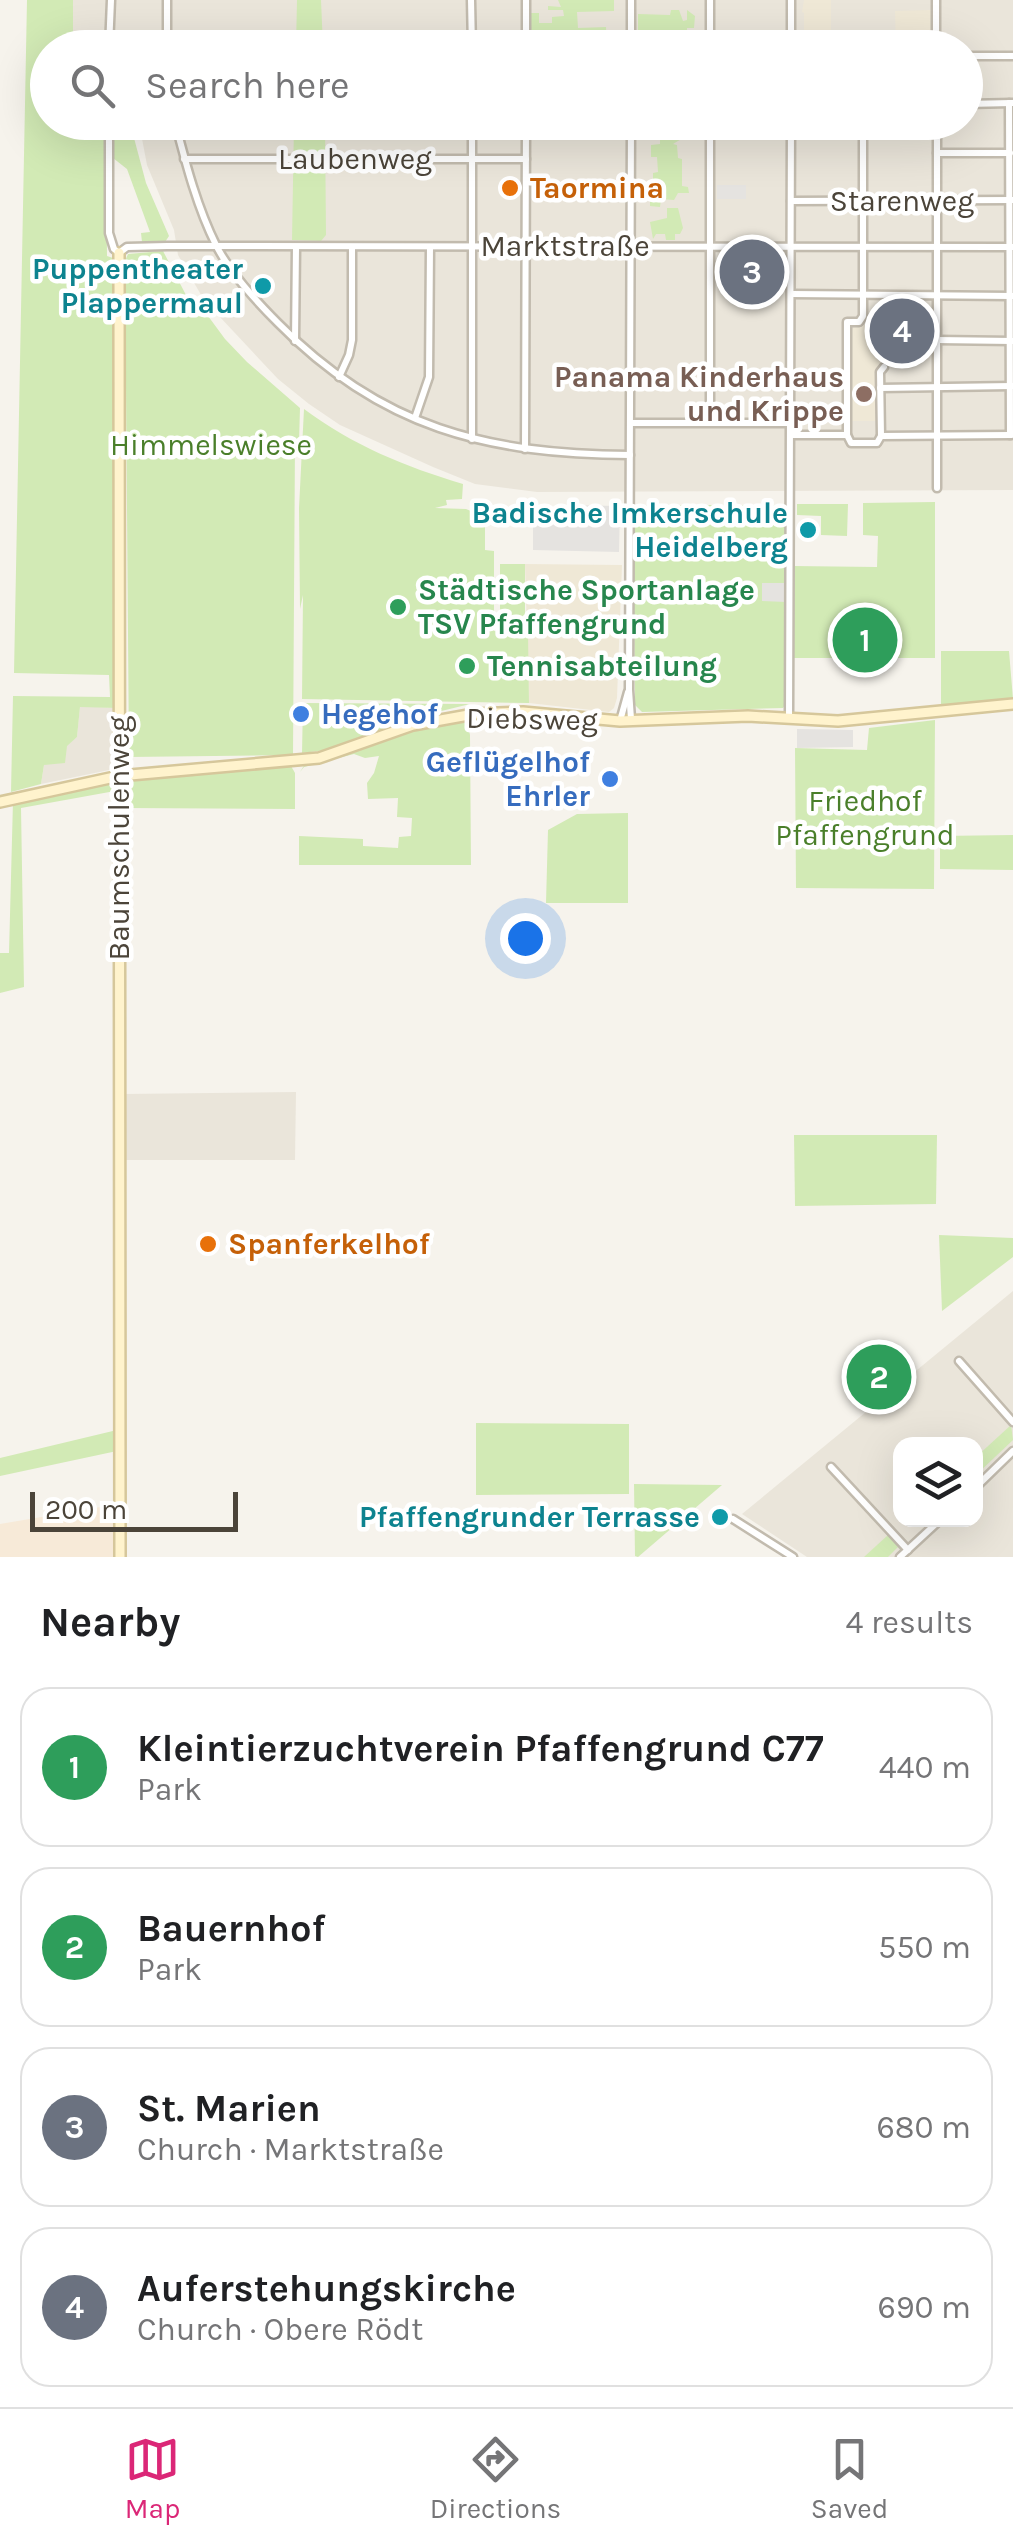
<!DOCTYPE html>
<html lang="en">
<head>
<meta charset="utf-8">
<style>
  body { margin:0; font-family:Karla,sans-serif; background:#f6f6f6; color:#202124 }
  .controls { position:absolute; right:30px; bottom:30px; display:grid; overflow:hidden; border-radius:20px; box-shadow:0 10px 40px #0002 }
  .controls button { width:90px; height:90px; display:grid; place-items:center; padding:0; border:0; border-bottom:2px solid #e0e0e0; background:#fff; color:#202124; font:50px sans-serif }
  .scale { position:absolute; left:30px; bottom:25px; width:208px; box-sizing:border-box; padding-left:10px; border:5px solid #4b4439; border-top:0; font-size:28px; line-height:35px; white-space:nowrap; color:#4b4439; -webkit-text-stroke:8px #fff; paint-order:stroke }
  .you { position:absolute; left:525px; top:938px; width:35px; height:35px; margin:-25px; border:8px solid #fff; border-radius:50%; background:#1a73e8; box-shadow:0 0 0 15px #1a73e833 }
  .badge { display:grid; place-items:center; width:65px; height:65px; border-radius:50%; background:#db2777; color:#fff; font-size:32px; font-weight:700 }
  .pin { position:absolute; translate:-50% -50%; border:5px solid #fff; box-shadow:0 2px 10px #0006 }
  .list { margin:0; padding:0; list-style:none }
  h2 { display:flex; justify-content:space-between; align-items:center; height:130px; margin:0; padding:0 40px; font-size:42px }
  h2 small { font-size:32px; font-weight:400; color:#757577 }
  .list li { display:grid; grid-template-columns:65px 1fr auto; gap:30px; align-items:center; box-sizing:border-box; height:160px; margin:0 20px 20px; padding:0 20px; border:2px solid #e0e0e0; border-radius:30px }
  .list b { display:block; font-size:38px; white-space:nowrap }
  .list p { margin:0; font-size:32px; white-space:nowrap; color:#757577 }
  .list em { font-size:32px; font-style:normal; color:#757577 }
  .icon { flex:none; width:55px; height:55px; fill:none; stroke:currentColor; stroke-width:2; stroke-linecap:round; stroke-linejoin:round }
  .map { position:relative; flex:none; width:1013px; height:1557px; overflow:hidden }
  .search { position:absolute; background:#fff; box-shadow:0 10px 40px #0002; left:30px; right:30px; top:30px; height:110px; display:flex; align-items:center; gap:25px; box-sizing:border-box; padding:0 35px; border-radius:55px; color:#757577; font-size:38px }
  .sheet { height:850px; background:#fff }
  nav { display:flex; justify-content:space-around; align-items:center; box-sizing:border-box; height:140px; border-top:2px solid #e0e0e0; background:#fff; font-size:28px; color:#757577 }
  nav a { display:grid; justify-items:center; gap:5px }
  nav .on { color:#db2777 }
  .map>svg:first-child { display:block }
  .residential { fill:#eae5da; fill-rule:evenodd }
  .commercial { fill:#f7ead8 }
  .education { fill:#efe8d6 }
  .green { fill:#d2eab5 }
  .parking { fill:#e5e3e0 }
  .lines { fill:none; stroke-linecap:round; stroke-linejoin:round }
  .street-casing { stroke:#c2bbae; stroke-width:11 }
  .secondary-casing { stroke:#d6c79b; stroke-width:14 }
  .street { stroke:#fff; stroke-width:6 }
  .secondary { stroke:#fff3cd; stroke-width:9 }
  .food-dot { fill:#e8710a; stroke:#fff; stroke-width:4 }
  .culture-dot { fill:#0f9aa8; stroke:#fff; stroke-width:4 }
  .education-dot { fill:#8d6e63; stroke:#fff; stroke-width:4 }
  .leisure-dot { fill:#2e9e5b; stroke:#fff; stroke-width:4 }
  .shop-dot { fill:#3f7fe0; stroke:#fff; stroke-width:4 }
  .labels { text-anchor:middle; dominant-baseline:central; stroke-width:9; stroke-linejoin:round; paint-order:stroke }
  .street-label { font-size:30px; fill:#4b4439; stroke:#fff }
  .food-label { font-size:30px; font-weight:bold; fill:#c56008; stroke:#fff; text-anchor:start }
  .culture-label { font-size:30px; font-weight:bold; fill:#0d838f; stroke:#fff; text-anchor:end }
  .education-label { font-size:30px; font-weight:bold; fill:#785e54; stroke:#fff; text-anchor:end }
  .park-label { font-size:30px; fill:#4a7f2a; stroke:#fff }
  .leisure-label { font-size:30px; font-weight:bold; fill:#27864d; stroke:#fff; text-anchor:start }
  .shop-label { font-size:30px; font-weight:bold; fill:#366cbe; stroke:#fff; text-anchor:start }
</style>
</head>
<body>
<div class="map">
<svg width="1013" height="1557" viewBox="0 0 1013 1557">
  <rect width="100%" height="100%" fill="#f6f3ec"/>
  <!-- residential -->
  <g class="residential">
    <path d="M 73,0 L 1013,0 L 1013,490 L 537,492 L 475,484 L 433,467 L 340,425 L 309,404 L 278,379 L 204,300 L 178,255 L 174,230 L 147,165 L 139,123 L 966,122 L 966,48 L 73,48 Z"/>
    <path d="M 80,706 L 116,708 L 114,769 L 41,784 L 44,765 L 77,737 Z"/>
    <path d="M 296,1092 L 295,1160 L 125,1160 L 123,1094 Z"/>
    <path d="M 1013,1291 L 1013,1557 L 807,1557 L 742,1514 ZM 900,1444 L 976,1444 L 976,1520 L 900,1520 Z"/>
  </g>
  <!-- commercial -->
  <path class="commercial" d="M 118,1504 L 117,1557 L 0,1557 L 0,1524 Z"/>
  <!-- education -->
  <g class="education">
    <path d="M 804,0 L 831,0 L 831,47 L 804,47 L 801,31 L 804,30 L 804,13 L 802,12 Z"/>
    <path d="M 931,10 L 932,47 L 896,47 L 895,11 Z"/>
    <path d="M 883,324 L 882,366 L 877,367 L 877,421 L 852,421 L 852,329 L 858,325 Z"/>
    <path d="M 525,564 L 622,565 L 617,698 L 614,708 L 609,712 L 529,703 Z"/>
  </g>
  <!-- green -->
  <g class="green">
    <path d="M 27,0 L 73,0 L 73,47 L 48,48 L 48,122 L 106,123 L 107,256 L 113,258 L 115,267 L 116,708 L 80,707 L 77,737 L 67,746 L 65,763 L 44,765 L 41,784 L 11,792 L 13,696 L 110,697 L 109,675 L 14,673 Z"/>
    <path d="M 297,0 L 321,0 L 323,47 L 296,47 Z"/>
    <path d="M 558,0 L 614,0 L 614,11 L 577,12 L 578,28 L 606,27 L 607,47 L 593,47 L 593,43 L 567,47 L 566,39 L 561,40 L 562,47 L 556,47 L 556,42 L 547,41 L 546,47 L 530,47 L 529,13 L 539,13 L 539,23 L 552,23 L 552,17 L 564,16 L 563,10 L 548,10 L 548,6 L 561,7 Z"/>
    <path d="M 671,10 L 679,10 L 683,21 L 687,20 L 687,10 L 695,16 L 694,28 L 687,28 L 687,37 L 695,38 L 695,45 L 678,47 L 678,33 L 663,30 L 663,41 L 638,41 L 638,14 L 670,15 Z"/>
    <path d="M 113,123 L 130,123 L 146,183 L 169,236 L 165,242 L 142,242 L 141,233 L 150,232 L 127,169 L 113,158 Z"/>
    <path d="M 294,123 L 325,123 L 326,235 L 321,241 L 292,240 Z"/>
    <path d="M 658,123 L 693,123 L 693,132 L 673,144 L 677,145 L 678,158 L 682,159 L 682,186 L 688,187 L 689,193 L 678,193 L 674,200 L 661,199 L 660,207 L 650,206 L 650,192 L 659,190 L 659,183 L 653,182 L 653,173 L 658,172 L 657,157 L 651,157 L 651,145 L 660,144 L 660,135 L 665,134 L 665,129 L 658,129 Z"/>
    <path d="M 667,208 L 678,208 L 683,228 L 680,234 L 675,234 L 675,240 L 666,240 L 665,234 L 656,234 L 653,239 L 650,222 L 667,218 Z"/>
    <path d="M 163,251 L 186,295 L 197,301 L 225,339 L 247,362 L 300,408 L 299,442 L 295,442 L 293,755 L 129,757 L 125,261 L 128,254 Z"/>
    <path d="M 304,409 C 352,445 406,467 463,484 L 462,499 L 446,500 L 447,505 L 435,508 L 466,509 L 485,517 L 485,550 L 494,551 L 494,631 L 528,633 L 529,703 L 302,699 L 303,595 L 300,609 L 299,508 Z"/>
    <path d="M 935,502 L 935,658 L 794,658 L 793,566 L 877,567 L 878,536 L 863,535 L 863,503 Z"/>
    <path d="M 797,504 L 848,504 L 847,536 L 821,535 L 821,516 L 797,515 Z"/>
    <path d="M 633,505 L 787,505 L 788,702 L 783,708 L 642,712 L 635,705 Z"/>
    <rect x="500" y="564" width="25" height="64"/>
    <path d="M 941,651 L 1009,651 L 1013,699 L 941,708 Z"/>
    <path d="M 303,703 L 470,704 L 421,716 L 326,750 L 302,753 Z"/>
    <path d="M 466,718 L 470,735 L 471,865 L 299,865 L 299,836 L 363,839 L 363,846 L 398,848 L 399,837 L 411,836 L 412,818 L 397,817 L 398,798 L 368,799 L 367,783 L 374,773 L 379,756 L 365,758 L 354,754 L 304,767 L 300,772 L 305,764 L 350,754 L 420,728 Z"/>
    <path d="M 935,720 L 934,889 L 796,888 L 795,748 L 867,750 L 869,728 Z"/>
    <path d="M 291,766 L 295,773 L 295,809 L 125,808 L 124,790 L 129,780 Z"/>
    <path d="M 101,784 L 108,784 L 115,791 L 21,808 L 24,987 L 0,993 L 0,953 L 9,953 L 13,801 Z"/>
    <path d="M 628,813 L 628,903 L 546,903 L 548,830 L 577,814 Z"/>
    <path d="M 1013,835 L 1013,870 L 940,869 L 940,836 Z"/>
    <path d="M 794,1135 L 937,1135 L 936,1204 L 795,1206 Z"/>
    <path d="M 939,1235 L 1013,1238 L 1013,1257 L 942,1311 Z"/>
    <path d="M 904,1351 L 902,1366 L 870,1392 L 858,1392 L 856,1388 Z"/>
    <path d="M 476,1423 L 629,1424 L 629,1494 L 476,1495 Z"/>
    <path d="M 1011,1425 L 1013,1440 L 976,1475 L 976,1457 Z"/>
    <path d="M 117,1430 L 117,1451 L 0,1476 L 0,1458 Z"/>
    <path d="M 634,1484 L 722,1485 L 638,1557 L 635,1556 Z"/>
    <path d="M 888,1535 L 899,1546 L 888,1557 L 864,1557 Z"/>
  </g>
  <!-- parking -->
  <g class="parking">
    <rect x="717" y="185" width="29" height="14"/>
    <path d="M 559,505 L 620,506 L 619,552 L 533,550 L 533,515 L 559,515 Z"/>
    <path d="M 762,583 L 786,583 L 786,602 L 762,601 Z"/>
    <path d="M 797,729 L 853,730 L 853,747 L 797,748 Z"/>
  </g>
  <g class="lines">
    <!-- street casing -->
    <g class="street-casing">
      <g id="street">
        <path d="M 167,0 L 167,48"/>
        <path d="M 471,0 L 472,48"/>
        <path d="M 526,0 L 526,48"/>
        <path d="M 710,0 L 710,48"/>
        <path d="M 791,0 L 791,48"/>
        <path d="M 936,0 L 936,48"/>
        <path d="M 109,48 L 111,0"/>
        <path d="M 631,48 L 631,0"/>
        <path d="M 966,56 L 1013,56"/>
        <path d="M 1009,103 L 1010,435"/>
        <path d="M 966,104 L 1012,103"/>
        <path d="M 109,122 L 109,233 L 114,249 L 119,253 L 127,247 L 167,246 L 1013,247"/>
        <path d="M 175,122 C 186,164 197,207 216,245 C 230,273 256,301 278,323 C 381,428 487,454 630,455"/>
        <path d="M 472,122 L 472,439"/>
        <path d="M 631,122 L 629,690 L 631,719"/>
        <path d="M 937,122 L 937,488"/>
        <path d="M 937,153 L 1010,153"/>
        <path d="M 184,159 L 526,159"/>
        <path d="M 791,201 L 1012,200"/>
        <path d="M 792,294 L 1012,296"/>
        <path d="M 937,340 L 1012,341"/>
        <path d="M 295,341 L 296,247"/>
        <path d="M 339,377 L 349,355 L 352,340 L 352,247"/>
        <path d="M 880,388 L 1012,386"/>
        <path d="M 415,418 L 429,377 L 430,247"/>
        <path d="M 710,422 L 710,122"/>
        <path d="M 632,423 L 790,423"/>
        <path d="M 791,435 L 847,435 L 851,443 L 877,443 L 881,436 L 1011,435"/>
        <path d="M 847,435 L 847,322 L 859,322 L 863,316 L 863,122"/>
        <path d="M 881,436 L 880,372 L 884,367"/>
        <path d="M 525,449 L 526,122"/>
        <path d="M 789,718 L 791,122"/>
        <path d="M 620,721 L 628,692"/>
        <path d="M 959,1361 L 1013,1422"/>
        <path d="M 831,1467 L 908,1550"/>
        <path d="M 976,1487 L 1013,1451"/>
        <path d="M 733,1519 L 793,1557"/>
        <path d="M 900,1557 L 940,1520"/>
      </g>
    </g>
    <!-- secondary casing -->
    <g class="secondary-casing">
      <g id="secondary">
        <path d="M 119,253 L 120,1557"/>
        <path d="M 0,802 L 119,776 L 319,758 L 413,725 L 474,714 L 523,712 L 620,721 L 748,716 L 838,721 L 1013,704"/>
      </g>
    </g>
    <!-- street -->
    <use href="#street" class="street"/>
    <!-- secondary -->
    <use href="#secondary" class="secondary"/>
  </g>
  <!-- markers -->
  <g class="food-dot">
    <circle cx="510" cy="188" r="10"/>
    <circle cx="208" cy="1244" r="10"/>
  </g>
  <g class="culture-dot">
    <circle cx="263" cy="286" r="10"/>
    <circle cx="808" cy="530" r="10"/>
    <circle cx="720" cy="1517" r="10"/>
  </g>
  <circle class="education-dot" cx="864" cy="394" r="10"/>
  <g class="leisure-dot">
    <circle cx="398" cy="607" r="10"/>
    <circle cx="467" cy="666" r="10"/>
  </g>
  <g class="shop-dot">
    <circle cx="301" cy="714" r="10"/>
    <circle cx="610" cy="779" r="10"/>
  </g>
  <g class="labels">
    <!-- street labels -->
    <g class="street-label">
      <text x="355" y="159">Laubenweg</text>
      <text x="902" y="201">Starenweg</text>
      <text x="565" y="246">Marktstraße</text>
      <text transform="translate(532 719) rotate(1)">Diebsweg</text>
      <text transform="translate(119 838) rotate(-90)">Baumschulenweg</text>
    </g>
    <!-- food labels -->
    <g class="food-label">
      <text x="530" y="188">Taormina</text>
      <text x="228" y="1244">Spanferkelhof</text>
    </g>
    <!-- culture labels -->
    <g class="culture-label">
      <text x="243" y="269">Puppentheater<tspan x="243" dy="34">Plappermaul</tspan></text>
      <text x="788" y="513">Badische Imkerschule<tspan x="788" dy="34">Heidelberg</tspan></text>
      <text x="700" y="1517">Pfaffengrunder Terrasse</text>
    </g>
    <!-- education labels -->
    <g class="education-label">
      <text x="844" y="377">Panama Kinderhaus<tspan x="844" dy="34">und Krippe</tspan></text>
    </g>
    <!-- park labels -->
    <g class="park-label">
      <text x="211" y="445">Himmelswiese</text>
      <text x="865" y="801">Friedhof<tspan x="865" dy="34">Pfaffengrund</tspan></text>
    </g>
    <!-- leisure labels -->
    <g class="leisure-label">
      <text x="418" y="590">Städtische Sportanlage<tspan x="418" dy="34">TSV Pfaffengrund</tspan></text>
      <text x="487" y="666">Tennisabteilung</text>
    </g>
    <!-- shop labels -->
    <g class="shop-label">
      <text x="321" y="714">Hegehof</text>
      <text x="590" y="762" text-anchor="end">Geflügelhof<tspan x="590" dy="34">Ehrler</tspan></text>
    </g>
  </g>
</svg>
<div class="controls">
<button><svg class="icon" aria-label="layers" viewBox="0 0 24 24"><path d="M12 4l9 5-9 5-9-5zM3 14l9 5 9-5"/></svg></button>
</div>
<div class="scale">200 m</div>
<div class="you"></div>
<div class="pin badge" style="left:865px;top:640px;background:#2e9e5b">1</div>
<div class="pin badge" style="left:879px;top:1377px;background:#2e9e5b">2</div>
<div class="pin badge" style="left:752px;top:272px;background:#6b7280">3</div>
<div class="pin badge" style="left:902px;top:331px;background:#6b7280">4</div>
<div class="search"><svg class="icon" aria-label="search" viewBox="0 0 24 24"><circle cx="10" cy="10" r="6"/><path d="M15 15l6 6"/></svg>Search here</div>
</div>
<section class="sheet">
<h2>Nearby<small>4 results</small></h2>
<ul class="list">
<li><span class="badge" style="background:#2e9e5b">1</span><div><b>Kleintierzuchtverein Pfaffengrund C77</b><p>Park</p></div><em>440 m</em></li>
<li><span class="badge" style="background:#2e9e5b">2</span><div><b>Bauernhof</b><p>Park</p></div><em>550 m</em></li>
<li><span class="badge" style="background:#6b7280">3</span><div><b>St. Marien</b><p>Church · Marktstraße</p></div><em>680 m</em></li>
<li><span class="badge" style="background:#6b7280">4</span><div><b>Auferstehungskirche</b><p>Church · Obere Rödt</p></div><em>690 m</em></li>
</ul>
</section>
<nav>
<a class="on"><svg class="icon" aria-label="map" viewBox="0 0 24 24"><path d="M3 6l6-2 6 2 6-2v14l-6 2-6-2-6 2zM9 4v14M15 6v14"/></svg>Map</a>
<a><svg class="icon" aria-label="directions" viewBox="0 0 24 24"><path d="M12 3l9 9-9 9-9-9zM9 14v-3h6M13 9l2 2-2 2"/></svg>Directions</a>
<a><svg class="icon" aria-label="saved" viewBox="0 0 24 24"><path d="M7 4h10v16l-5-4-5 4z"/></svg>Saved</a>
</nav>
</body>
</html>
